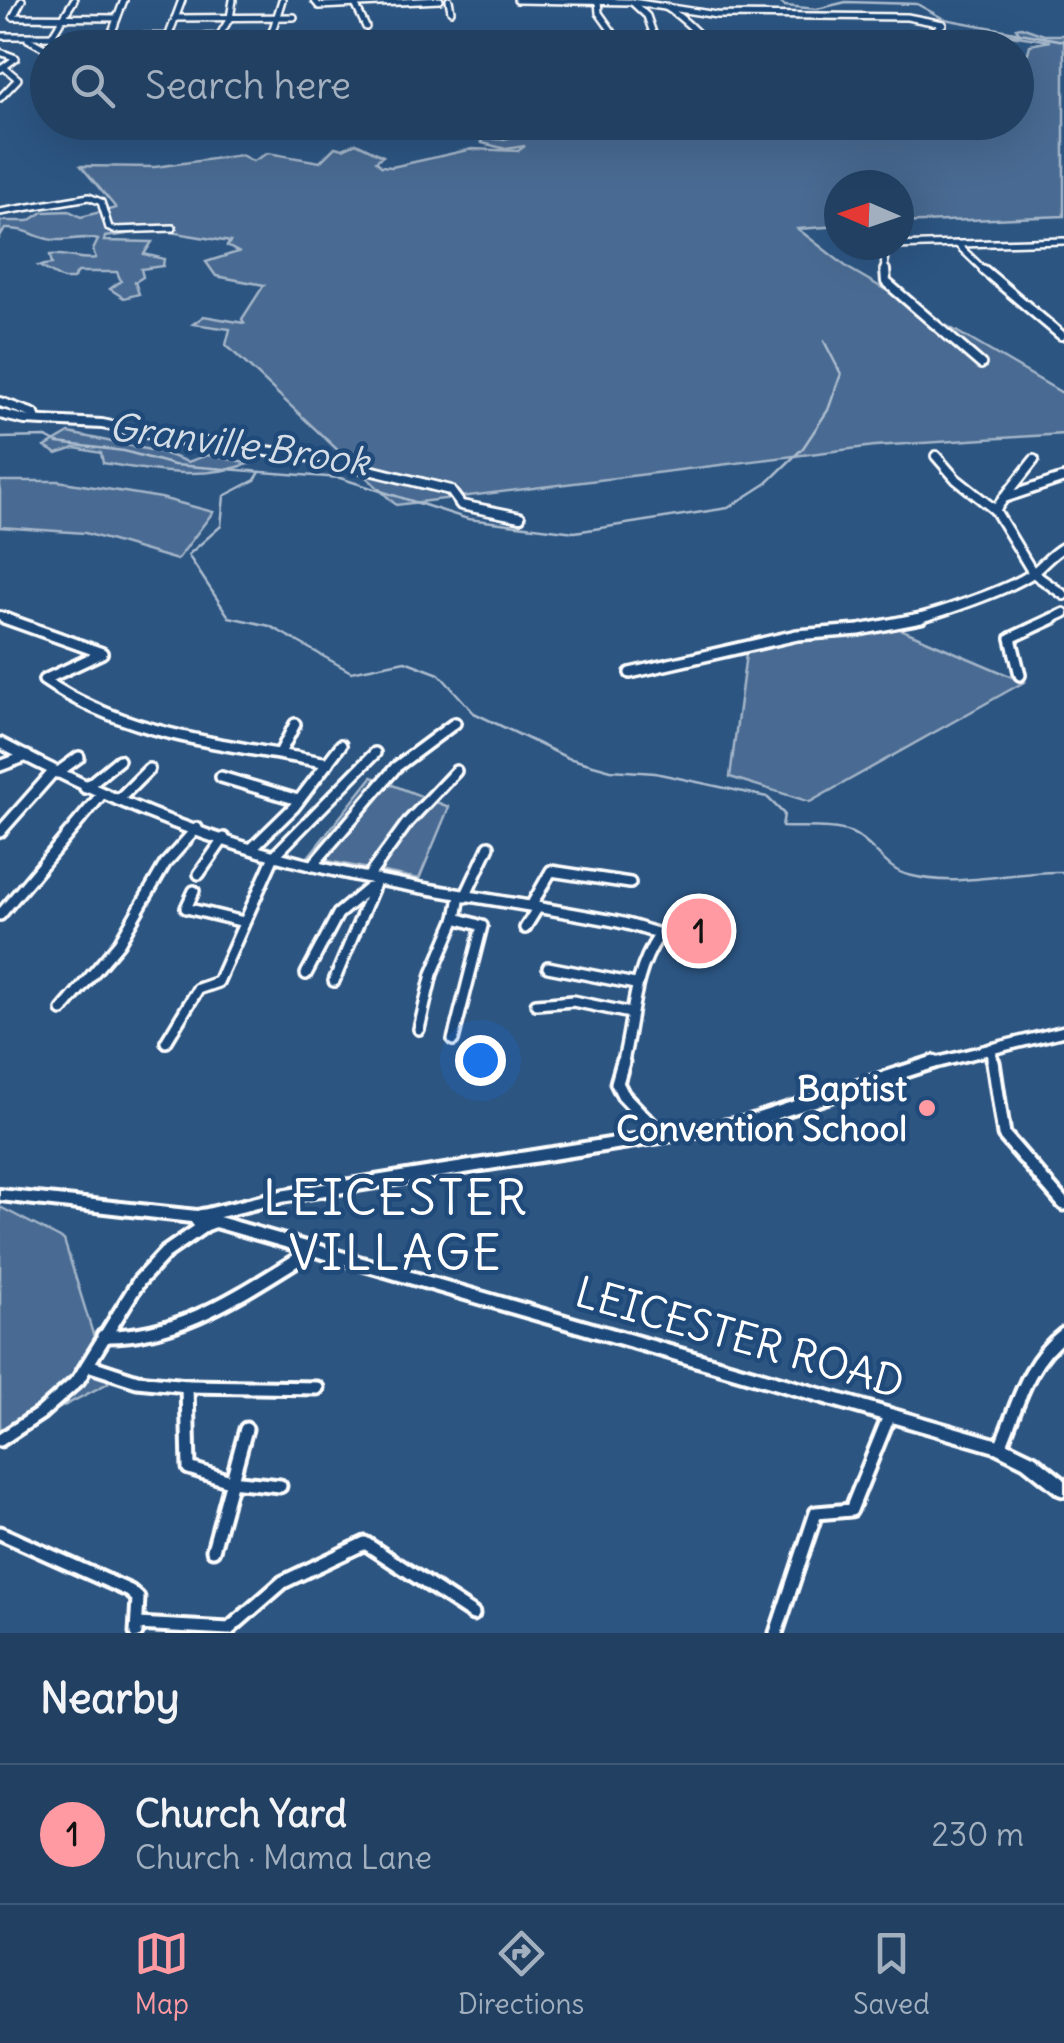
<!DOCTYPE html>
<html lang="en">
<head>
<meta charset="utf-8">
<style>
  body { margin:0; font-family:Delius,sans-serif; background:#294768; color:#f1f3f6 }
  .compass { position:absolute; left:824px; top:170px; width:90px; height:90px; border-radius:50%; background:#214062; box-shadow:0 10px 40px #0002; rotate:272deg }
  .you { position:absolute; left:480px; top:1060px; width:35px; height:35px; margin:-25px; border:8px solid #fff; border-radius:50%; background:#1a73e8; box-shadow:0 0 0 15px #1a73e833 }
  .badge { display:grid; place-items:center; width:65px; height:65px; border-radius:50%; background:#ff9aa2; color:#111; font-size:32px; font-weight:700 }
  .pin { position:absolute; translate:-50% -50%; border:5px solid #fff; box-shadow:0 2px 10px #0006 }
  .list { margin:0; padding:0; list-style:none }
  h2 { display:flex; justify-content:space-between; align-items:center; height:130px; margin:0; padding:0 40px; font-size:42px }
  h2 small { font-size:32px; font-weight:400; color:#a2afbe }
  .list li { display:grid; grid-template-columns:65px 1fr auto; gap:30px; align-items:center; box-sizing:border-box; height:140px; padding:0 40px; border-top:2px solid #3e5977 }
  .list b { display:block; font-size:38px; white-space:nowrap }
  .list p { margin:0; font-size:32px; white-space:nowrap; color:#a2afbe }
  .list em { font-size:32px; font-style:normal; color:#a2afbe }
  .icon { flex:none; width:55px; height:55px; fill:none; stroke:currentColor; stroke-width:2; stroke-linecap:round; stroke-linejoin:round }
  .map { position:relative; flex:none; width:1064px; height:1633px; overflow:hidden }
  .search { position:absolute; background:#214062; box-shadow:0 10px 40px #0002; left:30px; right:30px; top:30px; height:110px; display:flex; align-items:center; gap:25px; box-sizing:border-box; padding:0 35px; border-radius:55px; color:#a2afbe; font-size:38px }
  .sheet { height:270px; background:#214062 }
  nav { display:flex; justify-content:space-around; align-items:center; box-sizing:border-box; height:140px; border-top:2px solid #3e5977; background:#214062; font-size:28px; color:#a2afbe }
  nav a { display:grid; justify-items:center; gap:5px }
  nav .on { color:#ff9aa2 }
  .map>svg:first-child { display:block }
  .green { fill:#486b92; stroke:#a4b5c8; stroke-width:2.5 }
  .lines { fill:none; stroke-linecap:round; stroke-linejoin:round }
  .stream { stroke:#acbcce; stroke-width:2.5 }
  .street-far3-casing { stroke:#fff; stroke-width:10 }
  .street-far2-casing { stroke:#fff; stroke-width:14 }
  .street-far1-casing { stroke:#fff; stroke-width:16 }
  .street-casing { stroke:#fff; stroke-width:19 }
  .secondary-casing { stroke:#fff; stroke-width:8 }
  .street-far3 { stroke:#1f4a7a; stroke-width:5 }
  .street-far2 { stroke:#1f4a7a; stroke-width:8 }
  .street-far1 { stroke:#1f4a7a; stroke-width:9 }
  .street { stroke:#1f4a7a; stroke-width:11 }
  .secondary { fill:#1f4a7a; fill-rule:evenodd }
  .poi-dot { fill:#ff9aa2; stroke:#1f4a7a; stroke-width:4 }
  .labels { text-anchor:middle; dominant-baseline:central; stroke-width:9; stroke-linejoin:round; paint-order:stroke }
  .poi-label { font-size:35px; font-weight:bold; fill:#fff; stroke:#1f4a7a; text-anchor:end }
  .water-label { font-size:38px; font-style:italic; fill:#d5dde6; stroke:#1f4a7a }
  .near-street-label { font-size:42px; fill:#fff; stroke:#1f4a7a }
  .near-quarter-label { font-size:48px; letter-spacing:2.5px; fill:#fff; stroke:#1f4a7a }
</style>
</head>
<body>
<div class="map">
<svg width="1064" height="1633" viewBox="0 0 1064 1633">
  <rect width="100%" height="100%" fill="#2c5582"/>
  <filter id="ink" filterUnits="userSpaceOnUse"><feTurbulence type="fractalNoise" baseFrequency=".01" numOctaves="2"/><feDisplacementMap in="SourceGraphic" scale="20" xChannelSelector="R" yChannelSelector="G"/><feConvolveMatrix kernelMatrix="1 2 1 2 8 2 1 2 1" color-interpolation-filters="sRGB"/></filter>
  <g filter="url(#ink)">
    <!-- green -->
    <g class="green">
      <path d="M 1021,27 L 1044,35 L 1064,35 L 1064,216 L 899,223 L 899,185 L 839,185 L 839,226 L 798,229 L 848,268 L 1064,394 L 1064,434 L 875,446 L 396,505 L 226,345 L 230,329 L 193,324 L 204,316 L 244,323 L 242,319 L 264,285 L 216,276 L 206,262 L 238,252 L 227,246 L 230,242 L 158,230 L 105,237 L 104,241 L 152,242 L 144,254 L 164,259 L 163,266 L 141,269 L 143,277 L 135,282 L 139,294 L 124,298 L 110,289 L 121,281 L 117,272 L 78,272 L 73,279 L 63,279 L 39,266 L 52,264 L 50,255 C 68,253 78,261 96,258 L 93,250 L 98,240 C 84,235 70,241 55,240 C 36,239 30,228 5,229 L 0,237 L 0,221 L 29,221 L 43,212 L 69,211 L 81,217 L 116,208 L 81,166 L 155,167 L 241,155 L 253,161 L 268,153 L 320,162 L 335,147 L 343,149 L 356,143 L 383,156 L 376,161 L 381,166 L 392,167 L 472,149 L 518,151 L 525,146 L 506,149 L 482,143 L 481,136 C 493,135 491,141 503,139 C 521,136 532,126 550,123 L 1016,122 L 1017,71 L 1027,73 L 1024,57 L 1017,57 L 1017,52 L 1028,53 L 1030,45 L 1050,41 L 997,33 L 1020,34 L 1016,28 Z"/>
      <path d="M 69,433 L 160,452 L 188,462 L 207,455 L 251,463 C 201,481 155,471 103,463 L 101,453 L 75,448 L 57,454 L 45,447 Z"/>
      <path d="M 0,481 L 58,481 L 161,498 L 213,512 L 177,560 L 85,533 L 0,527 Z"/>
      <path d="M 893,626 L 1024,682 L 810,802 L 730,777 L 747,646 Z"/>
      <path d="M 372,777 L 449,807 L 419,879 L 308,857 Z"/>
      <path d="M 0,1207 L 64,1240 L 108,1383 L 0,1439 Z"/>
    </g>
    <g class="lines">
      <!-- stream -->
      <g class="stream">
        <path d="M 777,0 L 785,6 L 817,9 L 846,2 L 917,4 L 944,19 L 1064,41"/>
        <path d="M 0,438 L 46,437 L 57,443 L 124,451 L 174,465 L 340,478 L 468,519 L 575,532 L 728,508 L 767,483 L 803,448 L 828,410 L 841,374 L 824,341"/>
        <path d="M 260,472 L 255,480 L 224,496 L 221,526 L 188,555 L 229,617 L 270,626 L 351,672 L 405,661 L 439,674 L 474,713 L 568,758 L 611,770 L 655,773 L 767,797 L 784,814 L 782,827 C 802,828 835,825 852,833 C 873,843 886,870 908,875 C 964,889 1010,870 1064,872"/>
      </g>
      <!-- street-far3 casing -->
      <g class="street-far3-casing">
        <g id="street-far3">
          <path d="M 22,0 L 13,17 L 117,18"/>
          <path d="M 314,0 L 319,6 L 440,0"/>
          <path d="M 449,0 L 451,11"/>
          <path d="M 517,0 L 632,2 L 717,15 L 907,17 L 943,24 L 936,29"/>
          <path d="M 598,1 L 599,13 L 614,34 L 610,48"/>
          <path d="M 632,2 L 647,16 L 654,36"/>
          <path d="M 355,4 L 366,27"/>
          <path d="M 664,6 C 684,17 696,33 714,48"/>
          <path d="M 175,18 L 294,17"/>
          <path d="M 0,36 L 291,37 L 298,39 L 300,48"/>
          <path d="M 51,37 L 74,0"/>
          <path d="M 28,39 L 48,50"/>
          <path d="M 106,48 L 124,0"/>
          <path d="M 164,48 L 182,0"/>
          <path d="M 212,48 L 230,18 L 233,0"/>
          <path d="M 267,48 L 282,0"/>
          <path d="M 0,52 L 16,58 L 1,69"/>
          <path d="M 0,98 L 18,79 L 5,68"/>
          <path d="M 0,212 L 89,197 L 101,202 L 109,228 L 114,230 L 173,228"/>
          <path d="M 958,245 L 987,273"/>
          <path d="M 885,273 L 884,251 L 892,246 L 1064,241"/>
        </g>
      </g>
      <!-- street-far2 casing -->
      <g class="street-far2-casing">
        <g id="street-far2">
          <path d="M 885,270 L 886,282 L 981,364"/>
          <path d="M 984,270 L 1061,335"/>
          <path d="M 0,402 L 34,414 L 36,419"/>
          <path d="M 0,414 L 25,420 L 102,424 L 180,440 L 321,458 L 450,490 L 461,505 L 520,517"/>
          <path d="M 936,456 L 956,479 L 995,510"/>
          <path d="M 1064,478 L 1004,498 L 995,510 L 1033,573 L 1064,595"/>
          <path d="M 1004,498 L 1034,460"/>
          <path d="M 0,616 L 11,620"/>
          <path d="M 909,620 C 935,615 1014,588 1034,572 C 1045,563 1051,554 1064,547"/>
          <path d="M 1049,620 L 1064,613"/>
        </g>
      </g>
      <!-- street-far1 casing -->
      <g class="street-far1-casing">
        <g id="street-far1">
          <path d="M 4,618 L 102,653 L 44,680 C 128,738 231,744 328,763"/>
          <path d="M 630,673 L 797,635 L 859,630 L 921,618"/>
          <path d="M 1020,675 L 1011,638 L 1054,618"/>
          <path d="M 0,743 C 87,789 180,830 275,856 C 387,887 501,899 614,921 C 644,927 671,940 702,945"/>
          <path d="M 280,753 L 295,724"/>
          <path d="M 0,766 L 27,756"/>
          <path d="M 57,773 L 79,757"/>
          <path d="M 221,777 L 298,800"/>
          <path d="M 85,788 L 119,760"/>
          <path d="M 118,800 L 149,769"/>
          <path d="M 0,832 L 53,772"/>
          <path d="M 252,848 L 294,807 L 341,745"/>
          <path d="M 312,866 L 396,767 L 455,723"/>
          <path d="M 199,874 L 224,838"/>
          <path d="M 368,877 L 408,822 L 456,771"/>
          <path d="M 194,891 L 186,908 L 244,922"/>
          <path d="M 465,897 L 489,846"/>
          <path d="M 531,906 L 551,871 L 630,883"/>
          <path d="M 0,915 L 102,794"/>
          <path d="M 525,928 L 538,907"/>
          <path d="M 548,967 L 635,984"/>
          <path d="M 306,974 L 338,914 L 369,888"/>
          <path d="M 334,981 L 377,879"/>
          <path d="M 536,1004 L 573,1001 L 630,1013"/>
          <path d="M 62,1010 L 119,943 L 165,864 L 197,828"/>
          <path d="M 419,1029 L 432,974 L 456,918 L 460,896"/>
          <path d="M 453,1040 L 482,926 L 456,918"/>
          <path d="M 166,1042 L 198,989 L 218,982 L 274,856 L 375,753"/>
          <path d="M 991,1049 L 993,1065"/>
          <path d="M 622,1065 C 634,1020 631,977 658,937"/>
          <path d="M 927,1065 L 1064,1031"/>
        </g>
      </g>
      <!-- street casing -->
      <g class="street-casing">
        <g id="street">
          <path d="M 623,1062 L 617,1083 L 623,1095 L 661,1135"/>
          <path d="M 993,1062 L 1004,1135 L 1064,1204"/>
          <path d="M 209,1214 L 284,1196 L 745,1123 L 934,1062"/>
          <path d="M 103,1336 C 184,1338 246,1290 313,1250"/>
          <path d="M 88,1365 L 137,1381 L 187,1386 L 189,1468 L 230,1481 L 280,1486"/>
          <path d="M 187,1386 L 317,1388"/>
          <path d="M 0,1440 L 41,1413 L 78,1380 L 139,1281 L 165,1253 L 204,1226"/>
          <path d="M 1000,1447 C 1018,1405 1026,1363 1064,1334"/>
          <path d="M 0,1533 L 130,1591 L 138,1598 L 136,1633"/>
          <path d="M 213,1550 L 246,1429"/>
          <path d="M 137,1624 L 229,1629 L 283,1582 L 365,1543 L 473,1614"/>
          <path d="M 776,1633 L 816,1513 L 851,1510 L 889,1416"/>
        </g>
      </g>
      <!-- secondary casing -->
      <g class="secondary-casing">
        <path id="secondary" d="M 0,1190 L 197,1211 C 207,1208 213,1208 219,1217 L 1006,1442 L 1035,1456 L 1064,1479 L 1064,1496 L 1058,1494 L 1023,1466 L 995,1452 L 215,1227 C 205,1232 197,1232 191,1222 L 0,1200 Z"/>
      </g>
      <!-- street-far3 -->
      <use href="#street-far3" class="street-far3"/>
      <!-- street-far2 -->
      <use href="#street-far2" class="street-far2"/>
      <!-- street-far1 -->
      <use href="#street-far1" class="street-far1"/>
      <!-- street -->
      <use href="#street" class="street"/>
      <!-- secondary -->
      <use href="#secondary" class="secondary"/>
    </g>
  </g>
  <!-- markers -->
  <circle class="poi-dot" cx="927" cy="1108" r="10"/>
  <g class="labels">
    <!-- poi labels -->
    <g class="poi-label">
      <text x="907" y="1088">Baptist<tspan x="907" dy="40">Convention School</tspan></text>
    </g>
    <!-- water labels -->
    <g class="water-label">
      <text transform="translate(239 444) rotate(8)">Granville Brook</text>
    </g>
    <!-- near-street labels -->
    <g class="near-street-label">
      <text transform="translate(740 1337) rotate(16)">LEICESTER ROAD</text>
    </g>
    <!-- near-quarter labels -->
    <g class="near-quarter-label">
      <text x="396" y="1198">LEICESTER<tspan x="396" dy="55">VILLAGE</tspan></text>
    </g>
  </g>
</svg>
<svg class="compass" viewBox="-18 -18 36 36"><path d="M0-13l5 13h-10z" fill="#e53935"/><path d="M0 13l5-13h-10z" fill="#a2afbe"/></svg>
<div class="you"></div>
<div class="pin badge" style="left:699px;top:931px">1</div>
<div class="search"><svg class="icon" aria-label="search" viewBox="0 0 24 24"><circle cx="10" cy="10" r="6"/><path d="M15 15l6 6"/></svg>Search here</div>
</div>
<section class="sheet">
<h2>Nearby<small></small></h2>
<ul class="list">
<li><span class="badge">1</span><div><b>Church Yard</b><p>Church · Mama Lane</p></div><em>230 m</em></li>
</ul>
</section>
<nav>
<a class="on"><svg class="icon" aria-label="map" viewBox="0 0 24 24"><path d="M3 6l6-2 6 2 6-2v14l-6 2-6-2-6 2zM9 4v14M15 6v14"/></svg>Map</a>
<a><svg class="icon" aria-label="directions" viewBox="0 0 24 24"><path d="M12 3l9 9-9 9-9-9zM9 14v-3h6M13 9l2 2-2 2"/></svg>Directions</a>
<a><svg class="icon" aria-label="saved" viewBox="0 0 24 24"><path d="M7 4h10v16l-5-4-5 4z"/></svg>Saved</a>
</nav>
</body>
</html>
